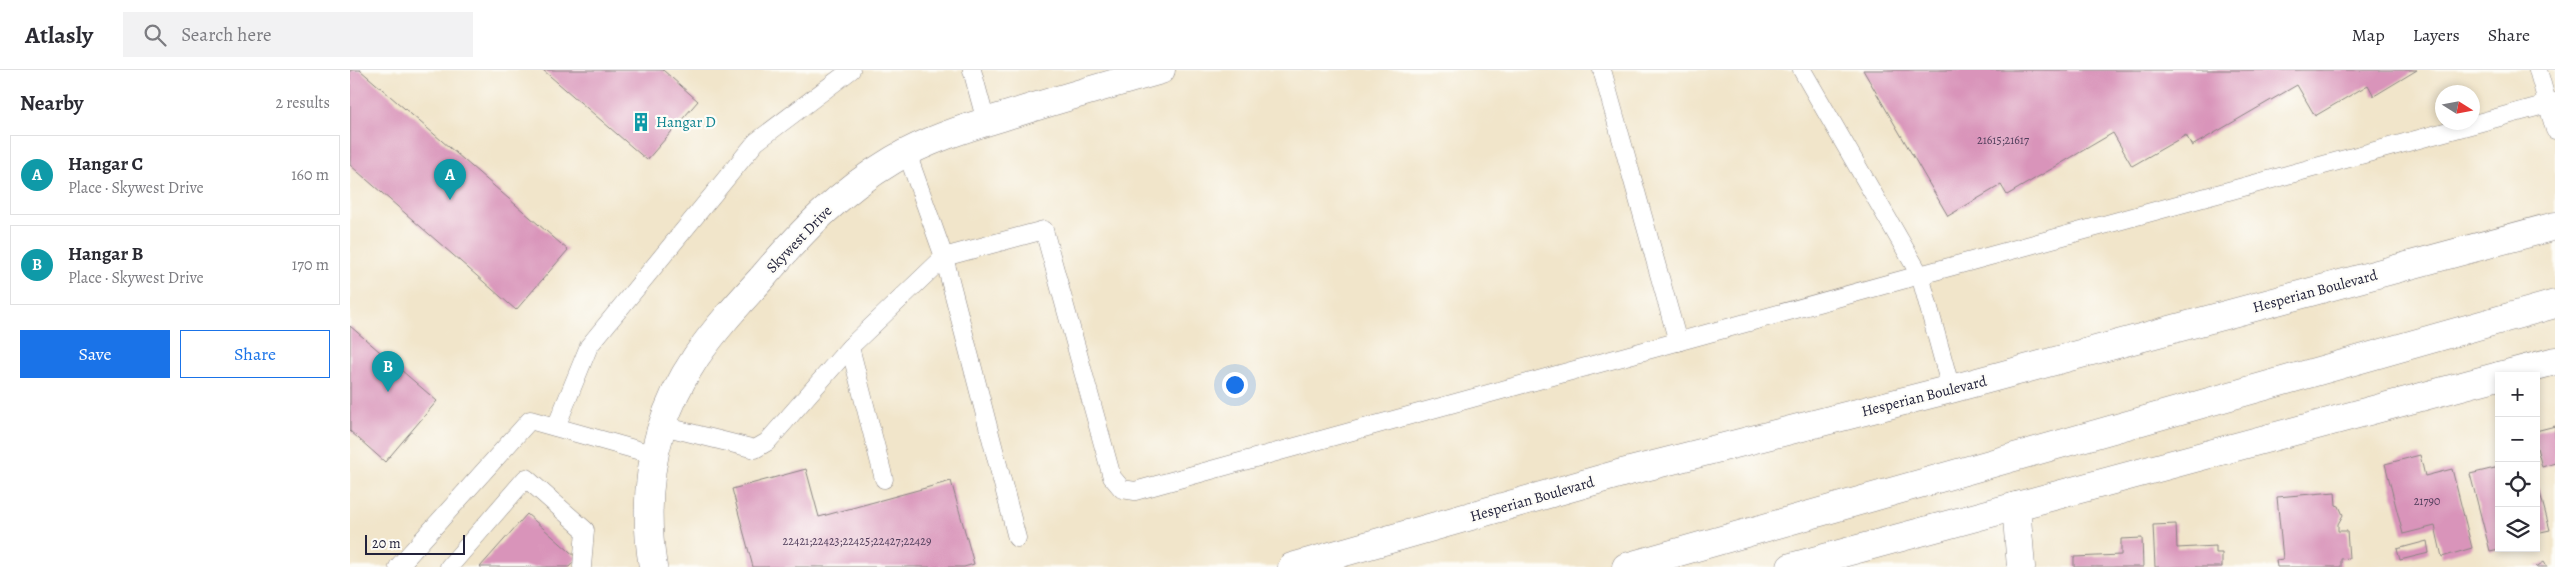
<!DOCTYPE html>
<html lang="en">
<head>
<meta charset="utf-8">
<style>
  body { margin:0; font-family:Alegreya,serif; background:#f2f2f3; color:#2b2b33 }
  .controls { position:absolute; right:15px; bottom:15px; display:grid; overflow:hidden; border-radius:0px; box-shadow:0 2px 8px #0003 }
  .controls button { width:45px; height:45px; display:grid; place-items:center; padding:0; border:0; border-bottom:1px solid #e1e1e2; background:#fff; color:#2b2b33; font:25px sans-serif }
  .compass { position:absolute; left:2085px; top:15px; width:45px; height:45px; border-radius:50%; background:#fff; box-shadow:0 2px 8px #0003; rotate:101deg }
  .scale { position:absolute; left:15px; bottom:12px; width:100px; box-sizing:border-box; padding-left:5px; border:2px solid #22223b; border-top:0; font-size:14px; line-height:18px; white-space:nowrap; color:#22223b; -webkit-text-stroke:4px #fdfcf7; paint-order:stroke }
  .you { position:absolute; left:884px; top:314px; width:18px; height:18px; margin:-12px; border:4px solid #fff; border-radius:50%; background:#1a73e8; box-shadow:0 0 0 8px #1a73e833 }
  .badge { display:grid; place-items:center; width:32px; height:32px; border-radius:50%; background:#1a73e8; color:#fff; font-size:16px; font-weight:700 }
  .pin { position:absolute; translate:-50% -41px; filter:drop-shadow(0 1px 2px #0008) }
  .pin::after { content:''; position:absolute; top:26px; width:18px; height:15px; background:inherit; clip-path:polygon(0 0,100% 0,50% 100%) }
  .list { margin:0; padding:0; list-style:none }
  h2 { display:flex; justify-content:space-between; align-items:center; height:65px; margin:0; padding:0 20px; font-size:21px }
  h2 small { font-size:16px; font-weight:400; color:#7c7c81 }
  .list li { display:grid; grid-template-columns:32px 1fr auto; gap:15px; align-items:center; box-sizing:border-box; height:80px; margin:0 10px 10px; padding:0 10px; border:1px solid #e1e1e2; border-radius:0px }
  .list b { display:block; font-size:19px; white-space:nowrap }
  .list p { margin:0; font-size:16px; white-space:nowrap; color:#7c7c81 }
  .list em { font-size:16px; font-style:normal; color:#7c7c81 }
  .actions { display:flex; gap:10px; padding:15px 20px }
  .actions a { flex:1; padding:11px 0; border:1px solid #1a73e8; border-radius:0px; text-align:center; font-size:18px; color:#1a73e8 }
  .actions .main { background:#1a73e8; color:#fff }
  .icon { flex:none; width:28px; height:28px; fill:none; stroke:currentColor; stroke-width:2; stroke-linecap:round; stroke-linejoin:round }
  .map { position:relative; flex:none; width:2205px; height:497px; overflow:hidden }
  header { display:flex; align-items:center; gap:30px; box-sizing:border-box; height:70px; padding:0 25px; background:#fff; border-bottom:1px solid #e1e1e2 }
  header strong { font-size:24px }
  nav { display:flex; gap:28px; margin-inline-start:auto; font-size:18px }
  .search { width:350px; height:45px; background:#f2f2f3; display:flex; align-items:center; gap:12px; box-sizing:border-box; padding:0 18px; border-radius:0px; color:#7c7c81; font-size:19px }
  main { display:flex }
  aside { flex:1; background:#fff }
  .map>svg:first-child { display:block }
  .building { fill:#d994ba }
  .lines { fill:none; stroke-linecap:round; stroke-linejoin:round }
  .service-casing { stroke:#8a8482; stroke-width:19 }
  .minor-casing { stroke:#8a8482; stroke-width:29 }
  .primary-casing { stroke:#8a8482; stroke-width:29 }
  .service { stroke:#fff; stroke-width:18 }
  .minor { stroke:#fff; stroke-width:28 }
  .primary { stroke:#fff; stroke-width:28 }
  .labels { text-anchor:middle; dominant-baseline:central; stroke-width:4.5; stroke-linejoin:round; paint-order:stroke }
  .number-label { font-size:12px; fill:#503e5b }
  .culture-label { font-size:15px; fill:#0d838f; stroke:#fdfcf7; text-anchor:start }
  .street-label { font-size:15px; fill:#22223b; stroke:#fdfcf7 }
</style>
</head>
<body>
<header>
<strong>Atlasly</strong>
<div class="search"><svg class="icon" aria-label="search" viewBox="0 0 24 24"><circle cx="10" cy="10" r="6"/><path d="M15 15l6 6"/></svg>Search here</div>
<nav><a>Map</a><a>Layers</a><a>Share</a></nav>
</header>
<main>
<aside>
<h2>Nearby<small>2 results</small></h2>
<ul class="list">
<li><span class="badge" style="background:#0f9aa8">A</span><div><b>Hangar C</b><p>Place · Skywest Drive</p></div><em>160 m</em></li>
<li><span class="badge" style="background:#0f9aa8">B</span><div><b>Hangar B</b><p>Place · Skywest Drive</p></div><em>170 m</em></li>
</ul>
<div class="actions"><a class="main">Save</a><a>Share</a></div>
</aside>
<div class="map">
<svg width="2205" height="497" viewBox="0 0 2205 497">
  <rect width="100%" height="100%" fill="#fdfcf7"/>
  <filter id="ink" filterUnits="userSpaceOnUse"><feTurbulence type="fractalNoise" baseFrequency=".02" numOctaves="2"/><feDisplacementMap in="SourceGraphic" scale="10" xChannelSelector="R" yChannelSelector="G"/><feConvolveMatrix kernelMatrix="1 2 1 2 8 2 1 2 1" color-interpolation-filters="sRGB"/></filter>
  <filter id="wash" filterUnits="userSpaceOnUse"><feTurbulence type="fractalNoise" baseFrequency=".0096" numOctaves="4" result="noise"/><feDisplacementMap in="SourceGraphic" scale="20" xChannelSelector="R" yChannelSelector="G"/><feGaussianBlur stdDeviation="1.12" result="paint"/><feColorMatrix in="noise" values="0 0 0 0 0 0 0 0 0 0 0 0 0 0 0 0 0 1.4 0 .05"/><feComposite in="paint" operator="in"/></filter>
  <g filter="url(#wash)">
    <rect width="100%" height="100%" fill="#f1e5ca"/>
    <g id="blocks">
      <!-- building -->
      <g class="building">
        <path d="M 0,0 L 10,0 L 218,180 L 166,240 L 0,95 Z"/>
        <path d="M 193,0 L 313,0 L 348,31 L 297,90 Z"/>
        <path d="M 1513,0 L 2067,0 L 2024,26 L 2018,15 L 1965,46 L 1947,15 L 1842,76 L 1836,65 L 1782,96 L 1763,63 L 1657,125 L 1651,115 L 1598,146 Z"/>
        <path d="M 0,256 L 87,331 L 35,392 L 0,361 Z"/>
        <path d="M 2205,356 L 2205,393 L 2192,397 L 2186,374 L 2186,361 Z"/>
        <path d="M 2070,385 L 2075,406 L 2102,399 L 2122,478 L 2092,487 L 2085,456 L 2053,464 L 2035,394 Z"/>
        <path d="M 2149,397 L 2149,479 L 2140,481 L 2120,404 Z"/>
        <path d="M 456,399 L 469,447 L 601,411 L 624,494 L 614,497 L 403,497 L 382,419 Z"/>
        <path d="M 2186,408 L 2200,460 L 2186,463 Z"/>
        <path d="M 1985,422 L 1986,435 L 1989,436 L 1993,445 L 1988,454 L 1988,461 L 1997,461 L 1999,488 L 1991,489 L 1991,497 L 1927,497 L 1926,490 L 1933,489 L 1927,427 Z"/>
        <path d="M 177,444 L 227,488 L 219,497 L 130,497 Z"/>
        <path d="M 1826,454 L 1827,478 L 1866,476 L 1866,483 L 1872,483 L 1872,497 L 1805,497 L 1803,455 Z"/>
        <path d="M 1792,468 L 1793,497 L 1724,497 L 1724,487 L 1771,485 L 1771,469 Z"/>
        <path d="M 2077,471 L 2079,483 L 2050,490 L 2047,479 Z"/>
        <path d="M 2194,492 L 2197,497 L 2186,497 Z"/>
      </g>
    </g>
  </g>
  <g filter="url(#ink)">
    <use href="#blocks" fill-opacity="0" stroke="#8a8482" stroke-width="1"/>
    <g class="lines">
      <!-- service casing -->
      <g class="service-casing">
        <g id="service">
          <path d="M 622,0 L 636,52"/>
          <path d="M 1252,0 L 1328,272"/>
          <path d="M 1452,0 L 1570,205 L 2205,32"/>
          <path d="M 2188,0 L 2205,60"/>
          <path d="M 557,83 L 594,187 L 694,160 L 762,407 L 772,419 L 785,421 L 1570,205 L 1601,319"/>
          <path d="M 500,277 L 534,409"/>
          <path d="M 313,356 L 405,379 L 417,372 L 500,277 L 594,187 L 667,468"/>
          <path d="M 206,357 L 239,276 L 406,72 L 501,0"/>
          <path d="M 48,497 L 180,350 L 305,385"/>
          <path d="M 99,497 L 176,408 L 235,460 L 232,497"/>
        </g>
      </g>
      <!-- minor casing -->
      <g class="minor-casing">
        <g id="minor">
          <path d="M 2149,306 L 2205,291"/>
          <path d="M 1666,436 L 1671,497"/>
          <path d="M 303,497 C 291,422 303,351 346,287 C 365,259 389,233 412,208 C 452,161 489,122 543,90 C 577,70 615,58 652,47 C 705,30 758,15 811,0"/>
          <path d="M 1441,497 L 2149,306"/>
        </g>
      </g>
      <!-- primary casing -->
      <g class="primary-casing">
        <g id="primary">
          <path d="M 942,497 L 1272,403 L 1601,319 L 2205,156"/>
          <path d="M 1276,497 L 2205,234"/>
        </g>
      </g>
      <!-- service -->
      <use href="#service" class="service"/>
      <!-- minor -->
      <use href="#minor" class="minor"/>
      <!-- primary -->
      <use href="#primary" class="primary"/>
    </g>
  </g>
  <!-- icons -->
  <defs>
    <g id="building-bare" transform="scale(1.5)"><path d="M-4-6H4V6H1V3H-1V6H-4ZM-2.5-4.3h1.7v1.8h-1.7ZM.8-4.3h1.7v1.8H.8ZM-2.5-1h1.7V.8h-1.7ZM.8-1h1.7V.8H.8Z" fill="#0f9aa8" stroke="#fdfcf7" stroke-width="2.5" paint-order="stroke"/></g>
  </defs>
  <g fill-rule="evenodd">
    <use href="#building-bare" x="291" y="52"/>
  </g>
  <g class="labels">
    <!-- number labels -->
    <g class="number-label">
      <text x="1653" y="70">21615;21617</text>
      <text x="2077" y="431">21790</text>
      <text x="507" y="471">22421;22423;22425;22427;22429</text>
    </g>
    <!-- culture labels -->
    <g class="culture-label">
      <text x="306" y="52">Hangar D</text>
    </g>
    <!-- street labels -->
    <g class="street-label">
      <text transform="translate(449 169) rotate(-46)">Skywest Drive</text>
      <text transform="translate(1965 221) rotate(-15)">Hesperian Boulevard</text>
      <text transform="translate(1574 326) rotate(-14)">Hesperian Boulevard</text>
      <text transform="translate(1182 429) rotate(-16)">Hesperian Boulevard</text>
    </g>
  </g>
</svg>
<div class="controls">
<button>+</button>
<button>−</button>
<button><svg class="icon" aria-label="locate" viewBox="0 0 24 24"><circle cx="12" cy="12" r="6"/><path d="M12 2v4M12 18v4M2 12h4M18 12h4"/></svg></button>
<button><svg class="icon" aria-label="layers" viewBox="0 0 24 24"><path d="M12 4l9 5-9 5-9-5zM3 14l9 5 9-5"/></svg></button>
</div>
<svg class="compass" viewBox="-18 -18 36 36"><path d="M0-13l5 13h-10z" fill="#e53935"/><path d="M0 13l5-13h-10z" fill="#7c7c81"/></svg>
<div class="scale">20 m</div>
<div class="you"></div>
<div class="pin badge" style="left:100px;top:130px;background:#0f9aa8">A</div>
<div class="pin badge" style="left:38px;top:322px;background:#0f9aa8">B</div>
</div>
</main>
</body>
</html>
